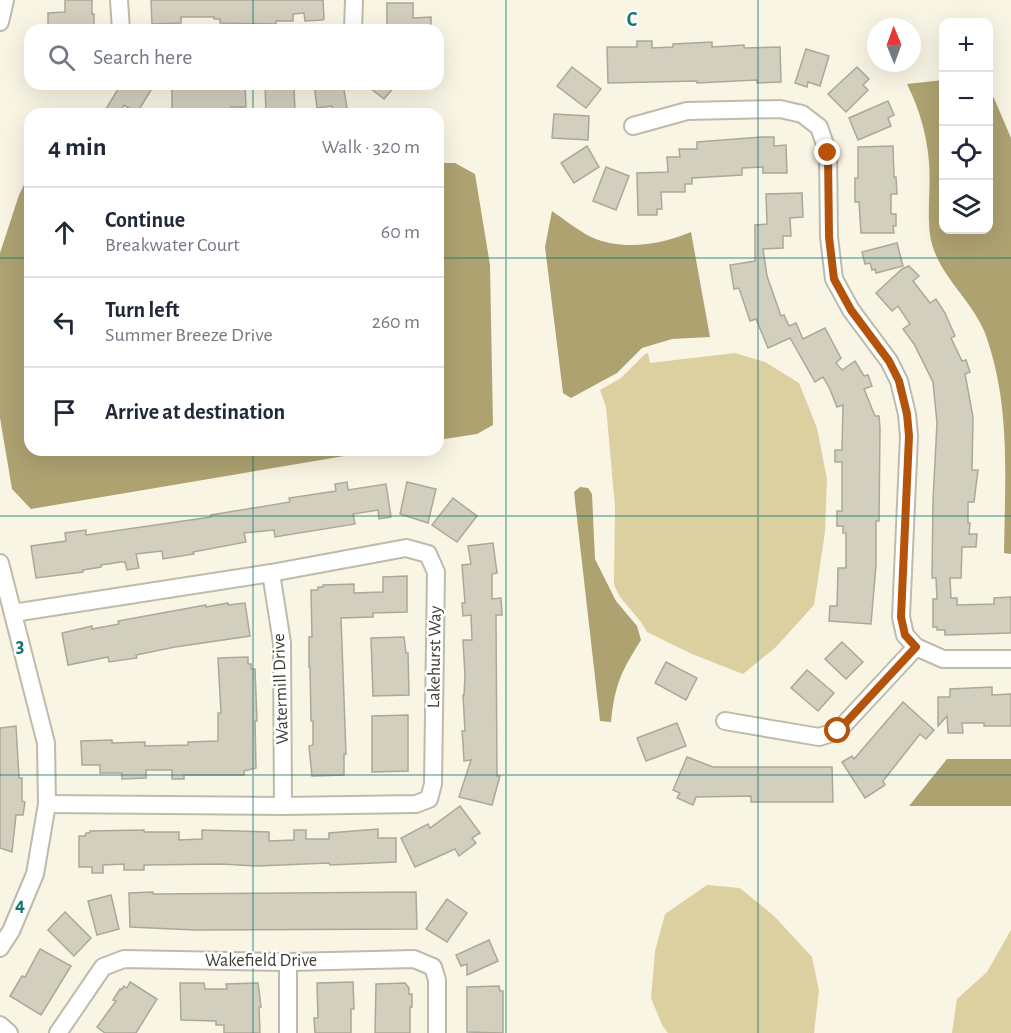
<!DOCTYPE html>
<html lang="en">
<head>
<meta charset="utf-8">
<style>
  body { margin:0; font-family:"Alegreya Sans",sans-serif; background:#f6f6f7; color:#1f2937 }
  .controls { position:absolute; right:18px; top:18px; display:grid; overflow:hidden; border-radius:12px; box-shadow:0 6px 24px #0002 }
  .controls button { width:54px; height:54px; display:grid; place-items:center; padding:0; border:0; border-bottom:2px solid #e0e1e3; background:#fff; color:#1f2937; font:30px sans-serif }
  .compass { position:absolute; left:867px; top:18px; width:54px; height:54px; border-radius:50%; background:#fff; box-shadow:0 6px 24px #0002; rotate:359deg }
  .stop { position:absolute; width:18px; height:18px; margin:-14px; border:4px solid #b45309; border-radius:50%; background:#fff }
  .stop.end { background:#b45309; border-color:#fff; box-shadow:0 2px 6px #0008 }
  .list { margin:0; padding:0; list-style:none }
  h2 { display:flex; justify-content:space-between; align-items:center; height:78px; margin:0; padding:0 24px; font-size:26px }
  h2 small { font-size:20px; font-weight:400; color:#747a83 }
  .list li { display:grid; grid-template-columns:39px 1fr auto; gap:18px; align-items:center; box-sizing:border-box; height:90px; padding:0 24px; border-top:2px solid #e0e1e3 }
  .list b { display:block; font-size:22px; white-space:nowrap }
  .list p { margin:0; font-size:20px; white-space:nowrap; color:#747a83 }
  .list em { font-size:20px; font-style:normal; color:#747a83 }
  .icon { flex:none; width:33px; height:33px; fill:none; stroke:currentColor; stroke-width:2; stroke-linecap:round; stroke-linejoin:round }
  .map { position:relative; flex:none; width:1011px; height:1033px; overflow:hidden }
  .search { position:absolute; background:#fff; box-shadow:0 6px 24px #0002; left:24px; top:24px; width:420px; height:66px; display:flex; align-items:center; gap:15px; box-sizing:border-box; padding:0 21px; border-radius:18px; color:#747a83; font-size:22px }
  .panel { position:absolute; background:#fff; box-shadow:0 6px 24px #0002; left:24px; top:108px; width:420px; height:348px; border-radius:18px }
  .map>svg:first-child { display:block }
  .green { fill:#dcd0a1 }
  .water { fill:#aea271 }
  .building { fill:#d3cfbf; stroke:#aba898; stroke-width:1.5 }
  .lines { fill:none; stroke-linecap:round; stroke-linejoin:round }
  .minor-casing { stroke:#bebbab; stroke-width:20 }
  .minor { stroke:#fff; stroke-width:16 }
  .route { stroke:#b45309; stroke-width:8 }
  .grid { fill:none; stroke:#0f766e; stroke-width:1.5; stroke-opacity:0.55 }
  .labels { text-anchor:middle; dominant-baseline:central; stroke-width:5; stroke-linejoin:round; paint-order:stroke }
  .street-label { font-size:18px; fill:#3c3b34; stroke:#fff }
  .grid-label { font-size:20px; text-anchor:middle; font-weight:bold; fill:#0f766e; stroke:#fff; stroke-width:5; stroke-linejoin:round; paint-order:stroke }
</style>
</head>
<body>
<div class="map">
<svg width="1011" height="1033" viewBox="0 0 1011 1033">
  <rect width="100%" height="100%" fill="#f9f5e4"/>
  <!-- green -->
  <g class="green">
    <path d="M 648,353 L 650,363 L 735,353 L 765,362 L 799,383 L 817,428 L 827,479 L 825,532 L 814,605 L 776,647 L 743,674 L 692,654 L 647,632 L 641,622 L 620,597 L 614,585 L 615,506 L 606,407 L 600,390 L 621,378 L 645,354 Z"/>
    <path d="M 707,885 L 740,888 L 774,916 L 812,957 L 819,990 L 814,1033 L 668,1033 L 662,1025 L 651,998 L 655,951 L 665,914 Z"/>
    <path d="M 1011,930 L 1011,1033 L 952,1033 L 957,999 L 987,972 Z"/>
  </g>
  <!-- water -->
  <g class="water">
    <path d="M 943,80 L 944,230 L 988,230 L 989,92 L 994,98 L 1011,138 L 1011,554 L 1004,553 C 1005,477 1011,404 985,333 C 971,298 936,274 930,235 C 927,211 931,186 929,162 C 927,135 919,108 907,84 Z"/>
    <path d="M 438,163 L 455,163 L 475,174 L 490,265 L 493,425 L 477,434 L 438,440 Z"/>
    <path d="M 30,172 L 30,450 L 380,450 L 31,509 L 12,489 L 0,418 L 0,253 L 19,195 Z"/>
    <path d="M 552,211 C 564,219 577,230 591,237 C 623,251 660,245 691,232 L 710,337 L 672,339 L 642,348 L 617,373 L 571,398 L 563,393 L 545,247 Z"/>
    <path d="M 580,487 L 588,488 L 592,494 L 595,559 L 616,601 L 637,626 L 641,640 C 621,672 615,684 611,722 L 600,721 L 574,492 Z"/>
    <path d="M 947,759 L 1011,759 L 1011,806 L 909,806 Z"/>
  </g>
  <!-- building -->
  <g class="building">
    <path d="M 65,0 L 92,0 L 92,14 L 94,14 L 94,30 L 81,30 L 81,26 L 48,27 L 48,13 L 65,12 Z"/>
    <path d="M 151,0 L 323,0 L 324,19 L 322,20 L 305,21 L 304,13 L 293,14 L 293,21 L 276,21 L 276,24 L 220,23 L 220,19 L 214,19 L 214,17 L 181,17 L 181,23 L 152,24 Z"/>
    <path d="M 387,3 L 413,3 L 413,18 L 431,17 L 431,30 L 387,30 Z"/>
    <path d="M 637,41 L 652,41 L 652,48 L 673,47 L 673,44 L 712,42 L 712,47 L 744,45 L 744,48 L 780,47 L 781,82 L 757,83 L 757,80 L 697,83 L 697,81 L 608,83 L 607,47 L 637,47 Z"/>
    <path d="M 806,49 L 829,56 L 820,86 L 808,82 L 807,87 L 795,83 Z"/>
    <path d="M 572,67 L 601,89 L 586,108 L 557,86 Z"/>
    <path d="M 857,67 L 869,79 L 863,85 L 868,90 L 846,112 L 828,94 Z"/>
    <path d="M 121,84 L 141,84 L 151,90 L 137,113 L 124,105 L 119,114 L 103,114 Z"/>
    <path d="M 172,84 L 245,84 L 246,107 L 231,107 L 231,114 L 172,114 Z"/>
    <path d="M 265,84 L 294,84 L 295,114 L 266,114 Z"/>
    <path d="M 314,84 L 343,84 L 348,114 L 334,114 L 332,106 L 317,108 Z"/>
    <path d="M 365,84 L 397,84 L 384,99 Z"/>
    <path d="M 888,101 L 894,115 L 888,118 L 891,126 L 858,140 L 849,118 Z"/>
    <path d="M 554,114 L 589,116 L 588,140 L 552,138 Z"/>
    <path d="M 762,137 L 774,137 L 774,146 L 786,145 L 787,173 L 763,173 L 763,167 L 742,168 L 742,175 L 692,178 L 692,184 L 685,184 L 685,192 L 661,192 L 662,209 L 657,209 L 657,215 L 638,215 L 637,173 L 668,172 L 667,157 L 680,157 L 679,149 L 697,149 L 697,142 Z"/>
    <path d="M 587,146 L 599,167 L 574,183 L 561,163 Z"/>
    <path d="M 893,146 L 894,177 L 896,177 L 897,194 L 891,194 L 891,214 L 896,214 L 896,226 L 893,226 L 894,233 L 861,233 L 859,202 L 855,202 L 855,178 L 858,178 L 858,147 Z"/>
    <path d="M 606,167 L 629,176 L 616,210 L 593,201 Z"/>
    <path d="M 802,193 L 803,217 L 790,218 L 791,236 L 783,236 L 783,248 L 763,249 L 767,276 L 781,316 L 784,315 L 789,326 L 796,323 L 803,339 L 825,328 L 841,358 L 836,363 L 842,370 L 855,361 L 864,376 L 868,375 L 872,386 L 864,389 L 875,416 L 879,416 L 880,428 L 879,521 L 876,521 L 876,565 L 871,624 L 829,621 L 830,606 L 837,606 L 838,568 L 846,568 L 846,533 L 843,533 L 843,526 L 837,526 L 837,511 L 842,511 L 842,462 L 835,462 L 835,450 L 842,450 L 843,405 L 837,407 L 829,387 L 823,377 L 815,382 L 790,338 L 768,348 L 756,319 L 750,321 L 739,288 L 734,289 L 730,265 L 755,261 L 755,225 L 767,224 L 766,194 Z"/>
    <path d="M 897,243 L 903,266 L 876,273 L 875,269 L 872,270 L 870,263 L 865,264 L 862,252 Z"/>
    <path d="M 909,266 L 919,276 L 913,281 L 930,303 L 936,299 L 945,313 L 955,336 L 951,338 L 962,361 L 966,360 L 970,372 L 965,374 L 973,417 L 972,470 L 978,470 L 974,502 L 968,502 L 968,523 L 970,523 L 969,534 L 977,534 L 976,547 L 962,547 L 961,578 L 950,578 L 951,598 L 957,598 L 957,605 L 994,604 L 994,598 L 1011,597 L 1011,633 L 945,635 L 945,630 L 937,630 L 937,627 L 933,627 L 933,599 L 937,599 L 936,578 L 932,578 L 933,500 L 937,423 L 933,382 L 914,344 L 903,329 L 910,324 L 898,306 L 892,311 L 876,293 L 902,269 Z"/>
    <path d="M 347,482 L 348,490 L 386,484 L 391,517 L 379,519 L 378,510 L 353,514 L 355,524 L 275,537 L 274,530 L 244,533 L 246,542 L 193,552 L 194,554 L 163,559 L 162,551 L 136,554 L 139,568 L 127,570 L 125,562 L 121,562 L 101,565 L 101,567 L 83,570 L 83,572 L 36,578 L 31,546 L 66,541 L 65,533 L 86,530 L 86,535 L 211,517 L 211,515 L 290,502 L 289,498 L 336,491 L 335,484 Z"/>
    <path d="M 407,482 L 436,489 L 428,523 L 400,514 Z"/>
    <path d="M 453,498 L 477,516 L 457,542 L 432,525 Z"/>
    <path d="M 493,543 L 497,573 L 492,574 L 492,599 L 501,598 L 502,615 L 496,615 L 497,776 L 500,776 L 492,805 L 459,797 L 471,760 L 464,761 L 463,743 L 462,731 L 465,731 L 463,695 L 464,695 L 465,676 L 463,640 L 472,640 L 471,615 L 463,616 L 462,603 L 465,603 L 462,565 L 471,564 L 468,546 Z"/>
    <path d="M 407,576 L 407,612 L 373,613 L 373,617 L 341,618 L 346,754 L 344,754 L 344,775 L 312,776 L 309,746 L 313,745 L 313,721 L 311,721 L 310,667 L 309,667 L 309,637 L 312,637 L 311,590 L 318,590 L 318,587 L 323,587 L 323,585 L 354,584 L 354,593 L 383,592 L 383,577 Z"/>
    <path d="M 228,603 L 228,605 L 245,603 L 250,636 L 175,647 L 136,655 L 137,658 L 109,662 L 108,657 L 68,665 L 62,633 L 92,626 L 92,629 L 119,624 L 118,621 L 206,605 L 206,607 Z"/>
    <path d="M 404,637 L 406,653 L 408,653 L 409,695 L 373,696 L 371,638 Z"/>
    <path d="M 842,642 L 863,662 L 846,679 L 825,659 Z"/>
    <path d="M 248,657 L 248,664 L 251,664 L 251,669 L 255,669 L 257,721 L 255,721 L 256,768 L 244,771 L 244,775 L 184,775 L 184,779 L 172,779 L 172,770 L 146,770 L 146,778 L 122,779 L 122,773 L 100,773 L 100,765 L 82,765 L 81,741 L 112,740 L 112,743 L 145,742 L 145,746 L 188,745 L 188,742 L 218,741 L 218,713 L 221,713 L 218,658 Z"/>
    <path d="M 666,662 L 697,678 L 686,700 L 655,683 Z"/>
    <path d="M 807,670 L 834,693 L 818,711 L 791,688 Z"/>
    <path d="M 992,687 L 992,695 L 1011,694 L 1011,726 L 984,726 L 984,723 L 962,723 L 963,733 L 948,733 L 947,716 L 938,726 L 938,697 L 950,697 L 950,689 Z"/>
    <path d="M 903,702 L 934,730 L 926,739 L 920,734 L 883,781 L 885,785 L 865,798 L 842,762 L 852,756 L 854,759 Z"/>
    <path d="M 408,715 L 408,771 L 372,772 L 372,716 Z"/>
    <path d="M 677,723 L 686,746 L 646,761 L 637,738 Z"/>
    <path d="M 16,726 L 19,778 L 22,778 L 22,801 L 25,802 L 23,815 L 16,815 L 12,852 L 0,848 L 0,728 Z"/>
    <path d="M 687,757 L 713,767 L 832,767 L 833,802 L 751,802 L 751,796 L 696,797 L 693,805 L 677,798 L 680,793 L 673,790 Z"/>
    <path d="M 460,806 L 480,833 L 472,838 L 476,843 L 459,856 L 455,849 L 415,867 L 401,838 L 428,824 L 430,828 Z"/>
    <path d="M 378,829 L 378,838 L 396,838 L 396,862 L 330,865 L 329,863 L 258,866 L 221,864 L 144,865 L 144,870 L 124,870 L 124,864 L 103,865 L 103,873 L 92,873 L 92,867 L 79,867 L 79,836 L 85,836 L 86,833 L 90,833 L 90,831 L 144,830 L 144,832 L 179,832 L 179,840 L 202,839 L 202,830 L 269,832 L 269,841 L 294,840 L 294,830 L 306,830 L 306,839 L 329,839 L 329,833 Z"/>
    <path d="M 153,892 L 153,894 L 416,892 L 417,929 L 195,930 L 130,927 L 129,893 Z"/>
    <path d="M 111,895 L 119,929 L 97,935 L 88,901 Z"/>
    <path d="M 447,899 L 467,913 L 447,942 L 426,929 Z"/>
    <path d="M 65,912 L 91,938 L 74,956 L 48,930 Z"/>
    <path d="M 489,940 L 498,961 L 467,975 L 467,964 L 461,966 L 456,955 Z"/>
    <path d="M 40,949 L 71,966 L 41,1015 L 10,996 L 22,976 L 25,977 Z"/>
    <path d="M 130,982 L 157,999 L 136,1033 L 105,1033 L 97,1027 L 116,1001 L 113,1000 L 120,989 L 121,990 L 124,986 L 127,988 Z"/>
    <path d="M 353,982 L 354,1009 L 351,1009 L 351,1033 L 315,1033 L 314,1018 L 318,1018 L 317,983 Z"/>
    <path d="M 180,983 L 204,983 L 205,989 L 227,989 L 226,984 L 258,983 L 261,1007 L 259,1007 L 260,1033 L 224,1033 L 224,1025 L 216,1025 L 216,1021 L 181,1020 Z"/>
    <path d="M 405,983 L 409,988 L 409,994 L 412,994 L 412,1007 L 410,1007 L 410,1033 L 375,1033 L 376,984 Z"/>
    <path d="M 499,986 L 500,991 L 503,991 L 503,1033 L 467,1032 L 467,987 Z"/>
  </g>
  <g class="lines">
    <!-- minor casing -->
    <g class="minor-casing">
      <g id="minor">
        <path d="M 119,0 L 121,30"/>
        <path d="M 0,22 L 5,0"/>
        <path d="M 353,30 L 354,0"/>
        <path d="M 633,126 L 687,111 L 780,109 L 802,114 L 819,127 L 828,153 L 829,237 L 834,279 L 851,310 L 889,361 L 899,381 L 907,414 L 909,436 L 901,617 L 905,635 L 916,647 L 943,659 L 1011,659"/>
        <path d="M 0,563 L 46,743 L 47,804 L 35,874 L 11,931 L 0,948"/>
        <path d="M 271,573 L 282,643 L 283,806"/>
        <path d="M 13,613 L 271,573 L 406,548 L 428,554 L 436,572 L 433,784 L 429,799 L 416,804 L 283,806 L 47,804"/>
        <path d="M 725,721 L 819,737 L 838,731 L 916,647"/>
        <path d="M 0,1025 L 9,1033"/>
        <path d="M 58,1033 L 103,967 L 124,959 L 288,962 L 414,959 L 433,967 L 437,980 L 437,1033"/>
        <path d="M 288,1033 L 288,962"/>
      </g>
    </g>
    <!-- minor -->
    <use href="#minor" class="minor"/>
  </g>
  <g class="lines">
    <!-- route -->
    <path class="route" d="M 828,153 L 829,237 L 834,279 L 851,310 L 889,361 L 899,381 L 907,414 L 909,436 L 901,617 L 905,635 L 916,647 L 838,731"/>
  </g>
  <!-- grid -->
  <path class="grid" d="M 253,0 L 253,30M 506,0 L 506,1033M 758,0 L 758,1033M 253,84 L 253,114M 0,258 L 30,258M 438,258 L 1011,258M 253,450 L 253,1033M 0,516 L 1011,516M 0,775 L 1011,775"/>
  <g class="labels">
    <!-- street labels -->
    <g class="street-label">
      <text transform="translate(435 657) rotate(-89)">Lakehurst Way</text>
      <text transform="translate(281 689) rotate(-92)">Watermill Drive</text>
      <text x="261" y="961">Wakefield Drive</text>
    </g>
  </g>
  <g class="grid-label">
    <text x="632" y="26">C</text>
    <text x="20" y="652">3</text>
    <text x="20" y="911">4</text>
  </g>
</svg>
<div class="controls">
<button>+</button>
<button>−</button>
<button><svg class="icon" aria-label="locate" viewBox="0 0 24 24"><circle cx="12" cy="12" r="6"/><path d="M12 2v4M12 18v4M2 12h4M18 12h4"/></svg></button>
<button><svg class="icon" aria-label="layers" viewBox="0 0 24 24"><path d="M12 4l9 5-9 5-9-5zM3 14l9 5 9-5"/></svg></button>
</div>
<svg class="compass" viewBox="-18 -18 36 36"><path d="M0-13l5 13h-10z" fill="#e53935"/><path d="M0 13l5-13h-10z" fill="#747a83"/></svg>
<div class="stop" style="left:838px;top:731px"></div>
<div class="stop end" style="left:828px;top:153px"></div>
<div class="search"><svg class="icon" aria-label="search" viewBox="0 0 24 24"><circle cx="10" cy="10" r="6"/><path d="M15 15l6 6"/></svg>Search here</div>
<section class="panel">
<h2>4 min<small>Walk · 320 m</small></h2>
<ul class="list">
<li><svg class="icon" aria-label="ahead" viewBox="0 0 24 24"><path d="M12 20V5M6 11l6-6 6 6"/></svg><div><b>Continue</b><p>Breakwater Court</p></div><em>60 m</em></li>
<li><svg class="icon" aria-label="left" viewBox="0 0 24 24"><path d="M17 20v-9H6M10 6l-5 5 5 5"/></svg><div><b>Turn left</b><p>Summer Breeze Drive</p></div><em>260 m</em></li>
<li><svg class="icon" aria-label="arrive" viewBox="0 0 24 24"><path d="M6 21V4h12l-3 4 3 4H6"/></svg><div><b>Arrive at destination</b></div></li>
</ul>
</section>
</div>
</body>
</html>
